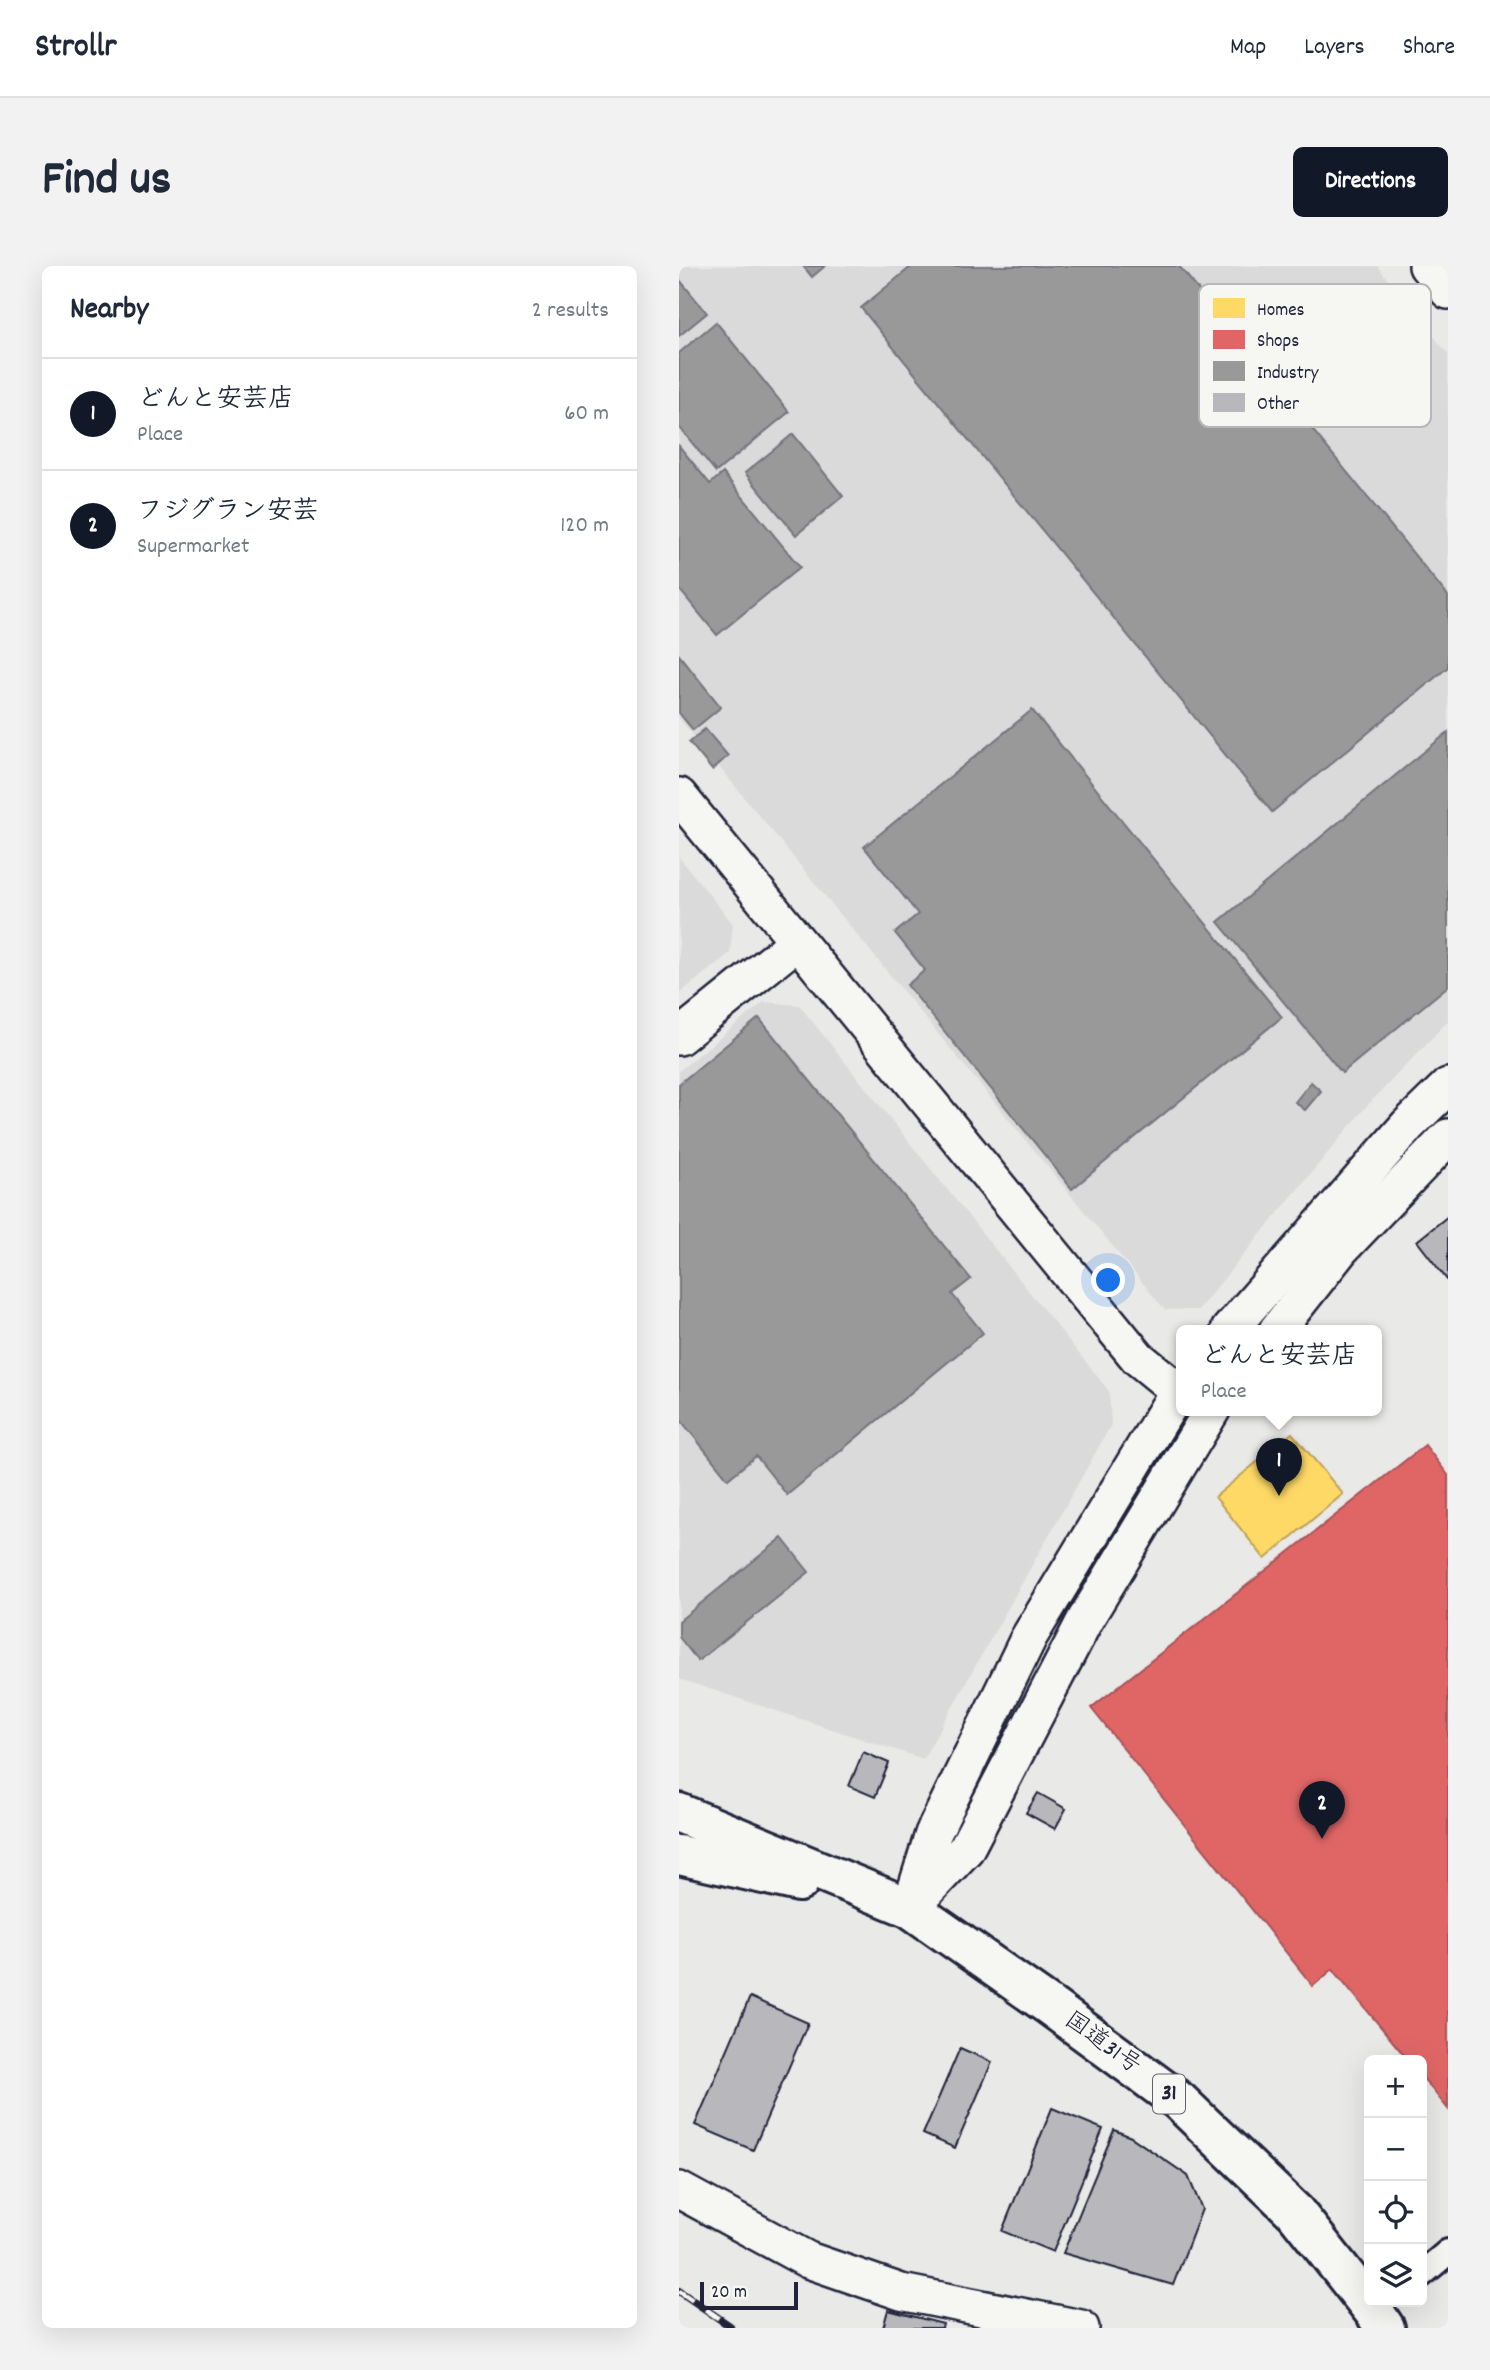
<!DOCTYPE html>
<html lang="en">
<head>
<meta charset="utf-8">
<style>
  body { margin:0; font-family:Dekko,"Klee One",sans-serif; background:#f2f2f3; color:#1f2937 }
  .controls { position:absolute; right:21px; bottom:21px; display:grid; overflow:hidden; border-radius:10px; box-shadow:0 7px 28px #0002 }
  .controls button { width:63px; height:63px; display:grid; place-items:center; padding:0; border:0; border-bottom:2px solid #e0e1e3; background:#fff; color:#1f2937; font:35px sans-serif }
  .scale { position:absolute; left:21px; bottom:18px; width:98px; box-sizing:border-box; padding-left:7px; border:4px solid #22223b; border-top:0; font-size:19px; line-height:24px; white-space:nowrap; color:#22223b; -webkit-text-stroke:5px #f6f6f2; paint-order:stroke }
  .you { position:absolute; left:430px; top:1015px; width:24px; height:24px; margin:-18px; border:5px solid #fff; border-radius:50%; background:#1a73e8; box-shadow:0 0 0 10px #1a73e833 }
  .badge { display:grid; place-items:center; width:46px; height:46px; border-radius:50%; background:#111827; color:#fff; font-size:23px; font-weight:700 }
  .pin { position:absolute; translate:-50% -58px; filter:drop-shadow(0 2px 4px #0008) }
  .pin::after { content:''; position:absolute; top:37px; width:24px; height:21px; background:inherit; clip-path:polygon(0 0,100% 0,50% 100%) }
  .popup { position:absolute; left:497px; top:1059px; width:206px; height:91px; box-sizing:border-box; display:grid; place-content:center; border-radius:10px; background:#fff; filter:drop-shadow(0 2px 5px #0005); font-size:23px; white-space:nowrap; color:#747a83 }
  .popup b { font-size:26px; color:#1f2937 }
  .popup::after { content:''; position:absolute; left:50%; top:100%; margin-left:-14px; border:14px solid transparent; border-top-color:#fff }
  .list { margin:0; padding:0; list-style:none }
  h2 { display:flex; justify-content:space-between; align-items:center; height:91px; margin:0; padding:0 28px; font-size:30px }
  h2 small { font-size:23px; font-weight:400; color:#747a83 }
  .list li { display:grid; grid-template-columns:46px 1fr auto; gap:21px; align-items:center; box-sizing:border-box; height:112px; padding:0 28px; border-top:2px solid #e0e1e3 }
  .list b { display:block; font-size:26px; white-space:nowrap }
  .list p { margin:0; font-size:23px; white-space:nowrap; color:#747a83 }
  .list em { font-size:23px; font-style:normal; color:#747a83 }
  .icon { flex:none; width:38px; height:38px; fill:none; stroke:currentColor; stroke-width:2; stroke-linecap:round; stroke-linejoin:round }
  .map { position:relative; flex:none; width:769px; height:2062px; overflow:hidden; border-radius:10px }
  header { display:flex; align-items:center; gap:42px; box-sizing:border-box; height:98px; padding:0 35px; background:#fff; border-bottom:2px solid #e0e1e3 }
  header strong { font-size:33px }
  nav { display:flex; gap:38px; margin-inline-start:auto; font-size:24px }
  .intro { display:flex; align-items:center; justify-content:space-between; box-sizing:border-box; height:168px; padding:0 42px }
  h1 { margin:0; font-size:49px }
  .button { padding:18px 32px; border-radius:10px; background:#111827; color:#fff; font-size:24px; font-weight:700 }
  main { display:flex; gap:42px; padding:0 42px }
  aside { flex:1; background:#fff; border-radius:10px; box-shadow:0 7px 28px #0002 }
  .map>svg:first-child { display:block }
  .built { fill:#dadada }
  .homes { fill:#ffd966; stroke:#bda259; stroke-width:2 }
  .shops { fill:#e06666; stroke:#a75259; stroke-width:2 }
  .industry { fill:#999; stroke:#75757d; stroke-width:2 }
  .building { fill:#b8b8bc; stroke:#22223b; stroke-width:2 }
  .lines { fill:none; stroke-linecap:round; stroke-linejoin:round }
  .street-casing { stroke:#22223b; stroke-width:30 }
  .secondary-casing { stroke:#22223b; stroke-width:40 }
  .highway-casing { stroke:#22223b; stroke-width:44 }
  .street { stroke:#f6f6f2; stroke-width:24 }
  .secondary { stroke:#f6f6f2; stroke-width:35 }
  .highway { stroke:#f6f6f2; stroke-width:38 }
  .rail-casing { stroke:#22223b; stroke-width:8 }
  .rail { stroke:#f6f6f2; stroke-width:5; stroke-dasharray:16; stroke-linecap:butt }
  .labels { text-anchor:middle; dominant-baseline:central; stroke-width:7; stroke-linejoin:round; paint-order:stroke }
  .shield { fill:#f6f6f2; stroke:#626272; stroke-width:2 }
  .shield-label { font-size:23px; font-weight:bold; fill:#22223b }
  .street-label { font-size:24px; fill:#22223b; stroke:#f6f6f2 }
  .key { fill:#f6f6f2; stroke:#b6b6bb; stroke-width:2 }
  .key-label { font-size:19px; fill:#22223b }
</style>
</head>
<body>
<header>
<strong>Strollr</strong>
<nav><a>Map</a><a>Layers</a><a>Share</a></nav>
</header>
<div class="intro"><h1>Find us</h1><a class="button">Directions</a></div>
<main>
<aside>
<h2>Nearby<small>2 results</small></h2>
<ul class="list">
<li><span class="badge">1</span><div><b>どんと安芸店</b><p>Place</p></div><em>60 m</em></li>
<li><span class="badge">2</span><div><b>フジグラン安芸</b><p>Supermarket</p></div><em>120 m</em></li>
</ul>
</aside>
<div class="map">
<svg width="769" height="2062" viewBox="0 0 769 2062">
  <rect width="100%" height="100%" fill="#e9e9e7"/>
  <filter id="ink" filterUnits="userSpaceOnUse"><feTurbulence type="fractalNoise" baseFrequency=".0143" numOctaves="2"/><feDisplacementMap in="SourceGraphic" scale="14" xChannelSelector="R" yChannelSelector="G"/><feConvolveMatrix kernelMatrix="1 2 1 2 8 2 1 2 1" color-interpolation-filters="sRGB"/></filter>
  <g filter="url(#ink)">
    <!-- built -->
    <g class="built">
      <path d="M 0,0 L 698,0 L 769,88 L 769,755 L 686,842 L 519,1044 L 486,1044 L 0,452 Z"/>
      <path d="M 0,591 L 54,658 L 51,687 L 0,728 Z"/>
      <path d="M 85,736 L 120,739 L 430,1125 L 432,1159 L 244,1493 L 0,1413 L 0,805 Z"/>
    </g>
    <!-- homes -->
    <path class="homes" d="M 613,1167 L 664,1228 L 586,1293 L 536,1231 Z"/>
    <!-- shops -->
    <path class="shops" d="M 746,1179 L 769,1209 L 769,1843 L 743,1811 L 743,1794 L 729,1794 L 654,1703 L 634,1720 L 412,1442 Z"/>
    <!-- industry -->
    <g class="industry">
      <path d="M 124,0 L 146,0 L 133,11 Z"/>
      <path d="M 233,0 L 500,0 L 769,330 L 769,401 L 593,546 L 182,42 Z"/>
      <path d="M 0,13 L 28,47 L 0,70 Z"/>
      <path d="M 37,56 L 110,146 L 37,206 L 0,161 L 0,87 Z"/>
      <path d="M 114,168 L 164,230 L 117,269 L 66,207 Z"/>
      <path d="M 0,180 L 31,218 L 44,207 L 121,301 L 38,369 L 0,323 Z"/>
      <path d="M 0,389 L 42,441 L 14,464 L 0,447 Z"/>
      <path d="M 353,444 L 603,751 L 393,923 L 228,719 L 246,704 L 216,667 L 239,648 L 185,581 Z"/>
      <path d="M 26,463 L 49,490 L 33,504 L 10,476 Z"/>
      <path d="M 769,466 L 769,720 L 663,807 L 539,656 Z"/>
      <path d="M 80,752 L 292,1013 L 273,1028 L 304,1067 L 108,1229 L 77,1190 L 49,1213 L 0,1152 L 0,818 Z"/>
      <path d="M 632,816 L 642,825 L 626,844 L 616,836 Z"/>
      <path d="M 103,1272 L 130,1306 L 19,1395 L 0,1371 L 0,1355 Z"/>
    </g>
    <!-- building -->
    <g class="building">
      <path d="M 769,950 L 769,1015 L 738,975 Z"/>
      <path d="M 184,1486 L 210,1497 L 196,1531 L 170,1520 Z"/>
      <path d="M 359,1527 L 387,1543 L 376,1563 L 347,1547 Z"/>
      <path d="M 71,1731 L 129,1757 L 74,1884 L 16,1859 Z"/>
      <path d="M 281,1782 L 313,1796 L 276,1882 L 244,1868 Z"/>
      <path d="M 373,1842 L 424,1863 L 374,1986 L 323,1965 Z"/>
      <path d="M 435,1864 L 452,1871 L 509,1910 L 523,1943 L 494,2019 L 384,1987 Z"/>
      <path d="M 209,2044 L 264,2058 L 263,2062 L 204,2062 Z"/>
    </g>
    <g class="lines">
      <!-- street casing -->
      <g class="street-casing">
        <path id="street" d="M 743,2008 L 769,1986"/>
      </g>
      <!-- secondary casing -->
      <g class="secondary-casing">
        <g id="secondary">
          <path d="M 748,0 L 769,25"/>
          <path d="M 0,530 L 459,1092 L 502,1127"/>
          <path d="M 0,771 L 118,676"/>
          <path d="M 550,1064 L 729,859 L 769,820"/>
          <path d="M 598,1064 L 662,983 L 769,871"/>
          <path d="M 236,1637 L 287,1583 L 406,1354 L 533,1144"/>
          <path d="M 231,1642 L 254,1568 L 350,1371 L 502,1120"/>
          <path d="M 0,1924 L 129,1994 L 222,2026 L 402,2062"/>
        </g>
      </g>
      <!-- highway casing -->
      <g class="highway-casing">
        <g id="highway">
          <path d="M 0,1547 L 231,1642 L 371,1740 L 500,1835 L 617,1947 L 696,2047 L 706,2062"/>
          <path d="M 0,1589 L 120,1616"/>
        </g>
      </g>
      <!-- street -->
      <use href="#street" class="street"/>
      <!-- secondary -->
      <use href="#secondary" class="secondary"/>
      <!-- highway -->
      <use href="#highway" class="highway"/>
      <!-- rail casing -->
      <g class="rail-casing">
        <path id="rail" d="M 0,2025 L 51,2060"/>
      </g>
      <!-- rail -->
      <use href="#rail" class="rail"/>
    </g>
  </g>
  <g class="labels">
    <!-- shield labels -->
    <rect class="shield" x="474" y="1808.5" width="32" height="39" rx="5"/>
    <g class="shield-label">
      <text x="490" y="1828">31</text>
    </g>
    <!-- street labels -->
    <g class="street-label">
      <text transform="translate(423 1778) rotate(36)">国道31号</text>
    </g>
  </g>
  <!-- legend -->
  <rect x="520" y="18" width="232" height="143" rx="10" class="key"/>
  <rect x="534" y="32" width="32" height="20" fill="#ffd966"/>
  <rect x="534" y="64" width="32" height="19" fill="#e06666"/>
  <rect x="534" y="95" width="32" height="20" fill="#999"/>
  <rect x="534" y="127" width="32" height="19" fill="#b8b8bc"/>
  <g class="key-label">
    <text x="578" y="49">Homes</text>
    <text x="578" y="80">Shops</text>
    <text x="578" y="112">Industry</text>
    <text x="578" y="143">Other</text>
  </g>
</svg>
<div class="controls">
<button>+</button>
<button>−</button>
<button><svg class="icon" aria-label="locate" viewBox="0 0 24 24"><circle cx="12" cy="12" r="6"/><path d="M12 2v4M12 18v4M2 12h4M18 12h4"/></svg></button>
<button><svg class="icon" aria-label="layers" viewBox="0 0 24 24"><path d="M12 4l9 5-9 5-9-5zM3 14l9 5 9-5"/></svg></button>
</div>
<div class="scale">20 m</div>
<div class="you"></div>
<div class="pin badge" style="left:600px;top:1230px">1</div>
<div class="popup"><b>どんと安芸店</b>Place</div>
<div class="pin badge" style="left:643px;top:1573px">2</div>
</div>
</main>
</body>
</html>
